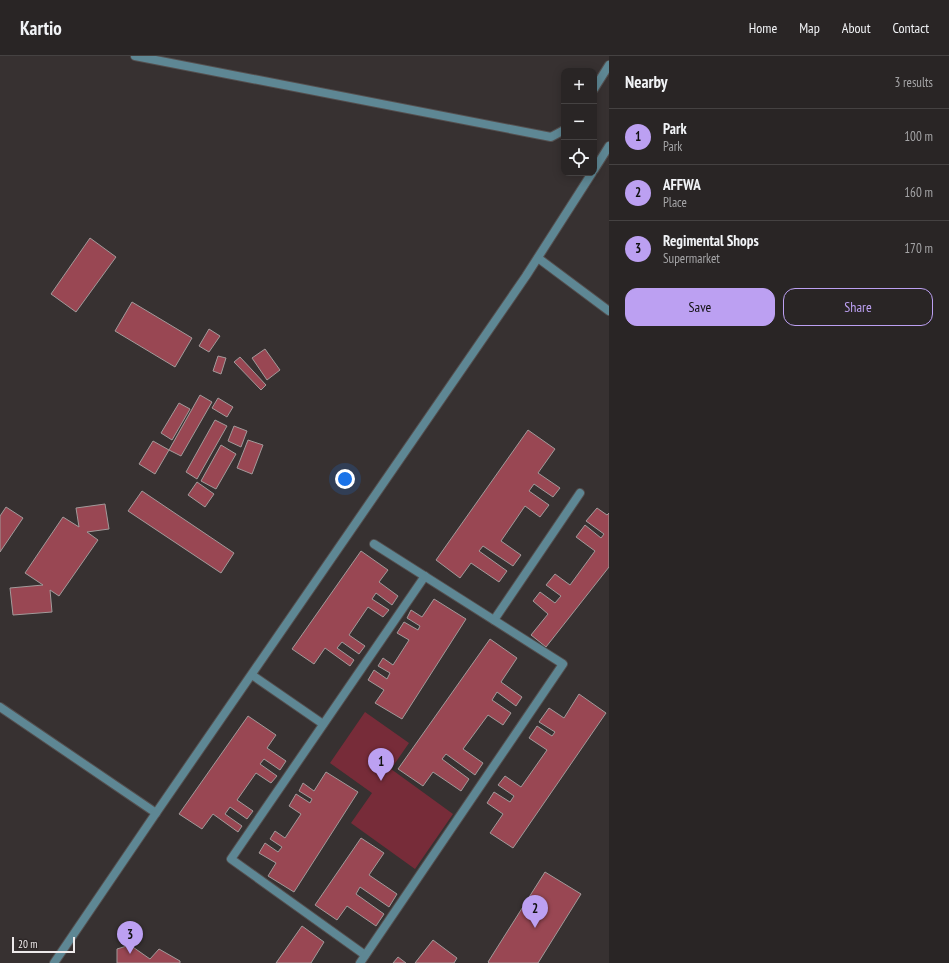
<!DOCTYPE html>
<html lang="en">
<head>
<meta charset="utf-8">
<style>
  body { margin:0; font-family:"PT Sans Narrow",sans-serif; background:#353132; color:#f1f3f6 }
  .controls { position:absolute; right:12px; top:12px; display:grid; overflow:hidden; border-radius:8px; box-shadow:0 2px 10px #0003 }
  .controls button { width:36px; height:36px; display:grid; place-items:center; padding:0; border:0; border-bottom:1px solid #454242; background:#292525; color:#f1f3f6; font:20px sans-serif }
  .scale { position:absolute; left:12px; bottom:10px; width:63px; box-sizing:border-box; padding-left:4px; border:2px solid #eeeaeb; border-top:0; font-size:11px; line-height:14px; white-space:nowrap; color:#eeeaeb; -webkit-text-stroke:3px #2d2727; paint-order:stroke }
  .you { position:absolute; left:345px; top:423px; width:14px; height:14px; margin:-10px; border:3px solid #fff; border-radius:50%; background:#1a73e8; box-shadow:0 0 0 6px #1a73e833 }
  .badge { display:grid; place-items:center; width:26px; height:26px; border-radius:50%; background:#bca0f2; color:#111; font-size:13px; font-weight:700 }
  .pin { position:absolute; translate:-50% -33px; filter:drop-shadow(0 1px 2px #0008) }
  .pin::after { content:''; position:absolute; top:21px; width:14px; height:12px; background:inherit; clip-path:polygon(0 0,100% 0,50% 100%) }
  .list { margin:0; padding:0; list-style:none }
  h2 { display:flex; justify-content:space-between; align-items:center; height:52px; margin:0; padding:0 16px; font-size:17px }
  h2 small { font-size:13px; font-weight:400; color:#a5a5a7 }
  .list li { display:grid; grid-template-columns:26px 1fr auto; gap:12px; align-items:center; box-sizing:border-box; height:56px; padding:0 16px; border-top:1px solid #454242 }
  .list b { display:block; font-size:15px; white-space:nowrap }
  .list p { margin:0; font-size:13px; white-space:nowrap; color:#a5a5a7 }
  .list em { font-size:13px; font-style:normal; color:#a5a5a7 }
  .actions { display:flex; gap:8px; padding:12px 16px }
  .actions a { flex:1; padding:9px 0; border:1px solid #bca0f2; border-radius:12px; text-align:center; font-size:14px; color:#bca0f2 }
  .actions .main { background:#bca0f2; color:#111 }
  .icon { flex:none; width:22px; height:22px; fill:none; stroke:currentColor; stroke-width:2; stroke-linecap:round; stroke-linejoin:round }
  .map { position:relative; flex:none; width:609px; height:907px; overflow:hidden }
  header { display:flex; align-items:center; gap:24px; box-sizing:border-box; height:56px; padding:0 20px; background:#292525; border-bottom:1px solid #454242 }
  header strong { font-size:19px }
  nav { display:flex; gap:22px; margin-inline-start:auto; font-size:14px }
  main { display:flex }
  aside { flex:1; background:#292525 }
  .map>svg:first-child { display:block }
  .green { fill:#772c39 }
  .building { fill:#994753; stroke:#a29a9a }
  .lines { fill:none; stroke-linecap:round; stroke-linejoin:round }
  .lane-casing { stroke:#544f4f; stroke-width:10 }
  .street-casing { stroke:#544f4f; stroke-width:10 }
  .lane { stroke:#5e8794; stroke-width:8 }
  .street { stroke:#5e8794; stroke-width:8 }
</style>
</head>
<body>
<header>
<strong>Kartio</strong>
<nav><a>Home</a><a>Map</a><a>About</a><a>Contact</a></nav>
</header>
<main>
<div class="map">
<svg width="609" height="907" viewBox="0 0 609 907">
  <rect width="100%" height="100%" fill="#373131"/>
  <!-- green -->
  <path class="green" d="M 365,656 L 409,687 L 391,713 L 453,758 L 415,813 L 351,767 L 372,737 L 330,707 Z"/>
  <!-- building -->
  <g class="building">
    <path d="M 90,182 L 116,201 L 76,256 L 51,238 Z"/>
    <path d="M 132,246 L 192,282 L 175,311 L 115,275 Z"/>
    <path d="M 209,273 L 220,280 L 209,296 L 199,290 Z"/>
    <path d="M 265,293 L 280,314 L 267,324 L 252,302 Z"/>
    <path d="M 218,300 L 226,302 L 221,318 L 213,315 Z"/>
    <path d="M 240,301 L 266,329 L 261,334 L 234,306 Z"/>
    <path d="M 200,339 L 212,346 L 181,400 L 169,394 Z"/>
    <path d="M 218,342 L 233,351 L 227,361 L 212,352 Z"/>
    <path d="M 179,347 L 190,353 L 172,384 L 161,377 Z"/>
    <path d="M 215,364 L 227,370 L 197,423 L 186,416 Z"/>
    <path d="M 234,370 L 247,375 L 241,391 L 228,385 Z"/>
    <path d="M 528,374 L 555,393 L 538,417 L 560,432 L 553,441 L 534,428 L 529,435 L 549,449 L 540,461 L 525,450 L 501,485 L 521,499 L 513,510 L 483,490 L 479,495 L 507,515 L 499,526 L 471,507 L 460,522 L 436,504 Z"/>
    <path d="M 248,384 L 263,389 L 252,418 L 237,412 Z"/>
    <path d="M 153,385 L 169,394 L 155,418 L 139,408 Z"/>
    <path d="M 221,389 L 236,398 L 216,433 L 201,425 Z"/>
    <path d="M 197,426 L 214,438 L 205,451 L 188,439 Z"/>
    <path d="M 142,435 L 234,497 L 221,517 L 128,455 Z"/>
    <path d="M 105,448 L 109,473 L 87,476 L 98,484 L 59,540 L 50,534 L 52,556 L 13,559 L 10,532 L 43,529 L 25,517 L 63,461 L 79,471 L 76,452 Z"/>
    <path d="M 6,451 L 23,462 L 0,496 L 0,460 Z"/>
    <path d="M 597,452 L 607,459 L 609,457 L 609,511 L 546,591 L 531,579 L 548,558 L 533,545 L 540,536 L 555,547 L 561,540 L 546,529 L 555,518 L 570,529 L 595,495 L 576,481 L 585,469 L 601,482 L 604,478 L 586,465 Z"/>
    <path d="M 361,495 L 388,514 L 379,526 L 398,540 L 392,549 L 376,537 L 372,543 L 389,554 L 383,561 L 368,551 L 349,579 L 365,590 L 359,598 L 342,586 L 337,592 L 354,604 L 350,610 L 325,592 L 314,608 L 292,593 Z"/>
    <path d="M 434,543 L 466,563 L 402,663 L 375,647 L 384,634 L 368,624 L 374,614 L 387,623 L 390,617 L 378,610 L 383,602 L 393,609 L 409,584 L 397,577 L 404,566 L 418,574 L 420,570 L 407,562 L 411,554 L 422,561 Z"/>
    <path d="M 490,583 L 517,602 L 501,626 L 522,641 L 516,650 L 497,636 L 492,644 L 511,657 L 503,669 L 488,659 L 463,693 L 483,707 L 475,719 L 446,698 L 442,703 L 469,723 L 461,735 L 433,716 L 423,730 L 398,713 Z"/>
    <path d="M 579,638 L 606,657 L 513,792 L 490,777 L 503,758 L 487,747 L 494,736 L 510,746 L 514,740 L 498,729 L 505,720 L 521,731 L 547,694 L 529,682 L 537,670 L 552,680 L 555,676 L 539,666 L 549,652 L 564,662 Z"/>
    <path d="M 248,660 L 276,679 L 267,692 L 286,705 L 280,714 L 264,703 L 260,708 L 277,720 L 271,727 L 256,717 L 237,744 L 253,755 L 247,763 L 230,751 L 225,758 L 242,770 L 238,776 L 213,758 L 202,773 L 179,758 Z"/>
    <path d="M 326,716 L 358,736 L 294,836 L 268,820 L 276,807 L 259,797 L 265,787 L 278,796 L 282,791 L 270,783 L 275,775 L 285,782 L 301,758 L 289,750 L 296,738 L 310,747 L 312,743 L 299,735 L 303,727 L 314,735 Z"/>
    <path d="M 361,782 L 384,797 L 369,819 L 397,838 L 389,851 L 360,831 L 356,838 L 384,858 L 376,870 L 347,850 L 337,864 L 315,849 Z"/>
    <path d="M 545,816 L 581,838 L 538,907 L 489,907 L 488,906 Z"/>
    <path d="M 302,870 L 324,886 L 311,907 L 276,907 Z"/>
    <path d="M 433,884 L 457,902 L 454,907 L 415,907 Z"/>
    <path d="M 130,889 L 150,903 L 159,893 L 180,905 L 180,907 L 117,907 L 117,893 Z"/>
    <path d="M 398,901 L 406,907 L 393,907 Z"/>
  </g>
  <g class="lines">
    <!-- lane casing -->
    <g class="lane-casing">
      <g id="lane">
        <path d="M 135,0 L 551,81 L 564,74"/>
        <path d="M 594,33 L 609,9"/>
      </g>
    </g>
    <!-- street casing -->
    <g class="street-casing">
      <g id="street">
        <path d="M 594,114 L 609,90"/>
        <path d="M 538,202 L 609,255"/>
        <path d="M 494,564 L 580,437"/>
        <path d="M 252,619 L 323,668"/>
        <path d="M 0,651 L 156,757"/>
        <path d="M 365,899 L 231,803 L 425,520"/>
        <path d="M 54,907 L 156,757 L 526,220 L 592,117"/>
        <path d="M 360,907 L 563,608 L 374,488"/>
      </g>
    </g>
    <!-- lane -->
    <use href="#lane" class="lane"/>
    <!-- street -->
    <use href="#street" class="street"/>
  </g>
</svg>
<div class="controls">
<button>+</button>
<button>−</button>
<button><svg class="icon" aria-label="locate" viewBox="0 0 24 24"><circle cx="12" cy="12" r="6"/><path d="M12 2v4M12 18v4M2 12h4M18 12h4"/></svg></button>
</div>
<div class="scale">20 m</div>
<div class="you"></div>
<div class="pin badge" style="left:381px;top:725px">1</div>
<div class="pin badge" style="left:535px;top:872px">2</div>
<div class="pin badge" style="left:130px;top:898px">3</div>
</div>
<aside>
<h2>Nearby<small>3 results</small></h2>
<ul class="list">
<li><span class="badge">1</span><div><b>Park</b><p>Park</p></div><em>100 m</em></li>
<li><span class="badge">2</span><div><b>AFFWA</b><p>Place</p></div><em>160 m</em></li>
<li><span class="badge">3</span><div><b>Regimental Shops</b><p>Supermarket</p></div><em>170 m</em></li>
</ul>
<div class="actions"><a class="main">Save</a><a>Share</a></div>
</aside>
</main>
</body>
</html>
